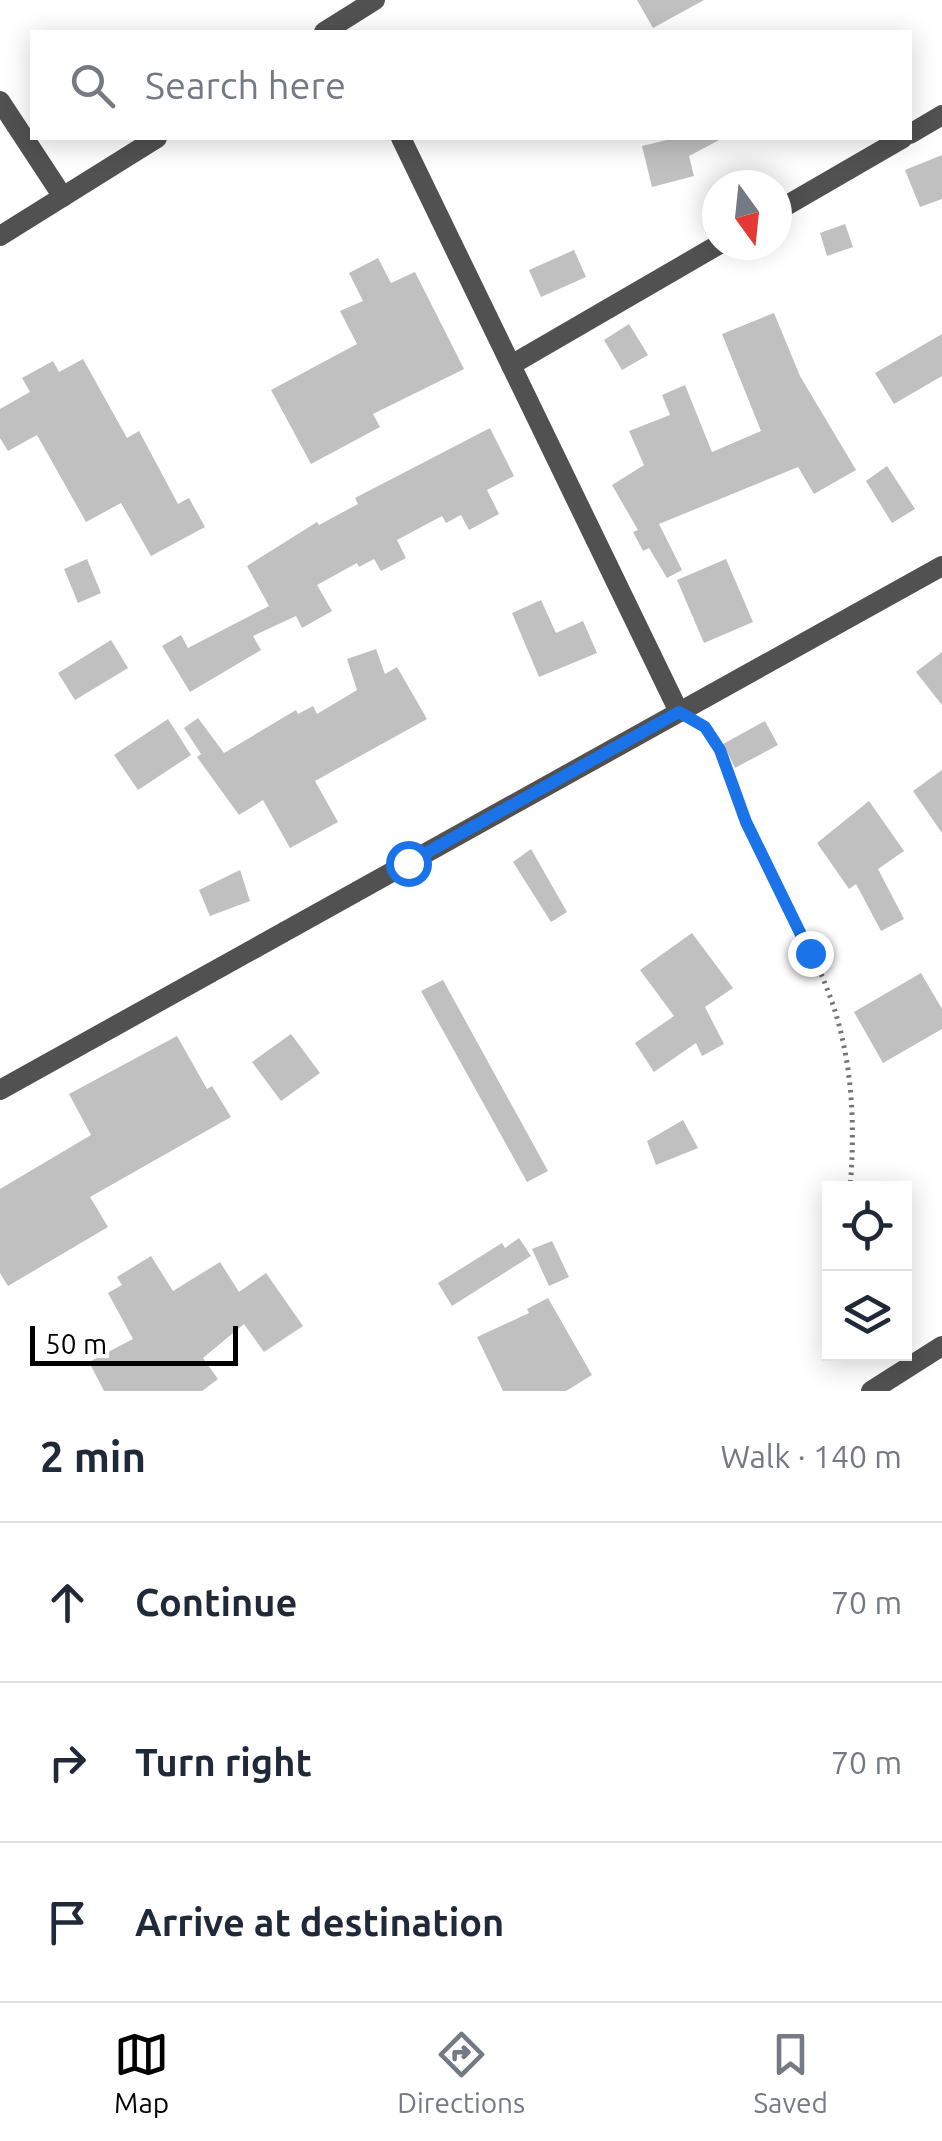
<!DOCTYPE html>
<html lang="en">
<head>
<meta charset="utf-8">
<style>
  body { margin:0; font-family:Ubuntu,sans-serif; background:#f2f2f3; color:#1f2937 }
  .controls { position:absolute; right:30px; bottom:30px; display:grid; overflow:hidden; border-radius:0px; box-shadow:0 5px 25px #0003 }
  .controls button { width:90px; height:90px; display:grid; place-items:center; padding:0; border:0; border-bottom:2px solid #e0e1e3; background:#fff; color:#1f2937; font:50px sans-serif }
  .compass { position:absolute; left:702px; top:170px; width:90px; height:90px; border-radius:50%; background:#fff; box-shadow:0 5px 25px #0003; rotate:165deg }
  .scale { position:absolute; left:30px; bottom:25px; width:208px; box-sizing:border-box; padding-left:10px; border:5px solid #000; border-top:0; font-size:28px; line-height:35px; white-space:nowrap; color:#000; -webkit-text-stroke:8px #fff; paint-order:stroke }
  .stop { position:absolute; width:30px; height:30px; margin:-22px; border:8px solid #1a73e8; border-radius:50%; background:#fff }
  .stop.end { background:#1a73e8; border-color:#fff; box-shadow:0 2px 10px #0008 }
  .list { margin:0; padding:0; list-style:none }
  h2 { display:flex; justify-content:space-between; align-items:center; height:130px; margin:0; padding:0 40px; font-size:42px }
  h2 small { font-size:32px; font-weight:400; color:#747a83 }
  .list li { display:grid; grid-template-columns:65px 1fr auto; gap:30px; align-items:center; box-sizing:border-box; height:160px; padding:0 40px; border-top:2px solid #e0e1e3 }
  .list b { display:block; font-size:38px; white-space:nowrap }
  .list em { font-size:32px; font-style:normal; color:#747a83 }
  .icon { flex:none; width:55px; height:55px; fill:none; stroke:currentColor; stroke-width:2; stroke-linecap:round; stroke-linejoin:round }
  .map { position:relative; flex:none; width:942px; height:1391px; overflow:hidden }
  .search { position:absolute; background:#fff; box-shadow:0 5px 25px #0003; left:30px; right:30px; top:30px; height:110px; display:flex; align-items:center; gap:25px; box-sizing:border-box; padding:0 35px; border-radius:0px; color:#747a83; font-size:38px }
  .sheet { height:610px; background:#fff }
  nav { display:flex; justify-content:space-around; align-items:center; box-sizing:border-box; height:140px; border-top:2px solid #e0e1e3; background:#fff; font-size:28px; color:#747a83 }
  nav a { display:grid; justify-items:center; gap:5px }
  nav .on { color:#000 }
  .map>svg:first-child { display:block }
  .building { fill:#c0c0c0 }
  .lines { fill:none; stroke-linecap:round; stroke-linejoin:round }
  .path { stroke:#737373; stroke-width:5; stroke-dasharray:2.5 5; stroke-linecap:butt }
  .minor { stroke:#515151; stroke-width:20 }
  .route { stroke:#1a73e8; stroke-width:12 }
</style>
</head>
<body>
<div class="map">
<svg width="942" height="1391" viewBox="0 0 942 1391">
  <rect width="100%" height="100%" fill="#fff"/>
  <!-- building -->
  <g class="building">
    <path d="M 637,0 L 704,0 L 653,28 Z"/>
    <path d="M 675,138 L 723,138 L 689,156 L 694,176 L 652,187 L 642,146 Z"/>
    <path d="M 942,155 L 942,199 L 920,207 L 905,170 Z"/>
    <path d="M 845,224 L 853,247 L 827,256 L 820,233 Z"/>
    <path d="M 574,250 L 586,277 L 541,297 L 529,270 Z"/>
    <path d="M 378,258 L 391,283 L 415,272 L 464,369 L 373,414 L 380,427 L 311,464 L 271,390 L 357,344 L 340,311 L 363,301 L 349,273 Z"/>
    <path d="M 774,313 L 800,376 L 856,470 L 814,494 L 798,467 L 659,524 L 682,570 L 667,578 L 649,548 L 643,551 L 633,532 L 638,530 L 612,485 L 644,465 L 629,431 L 670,415 L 662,395 L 685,385 L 712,452 L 761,431 L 722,334 Z"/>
    <path d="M 629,324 L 648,355 L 622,370 L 604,340 Z"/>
    <path d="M 942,334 L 942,376 L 894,404 L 875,373 Z"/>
    <path d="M 83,359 L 127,438 L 139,431 L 178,504 L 189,498 L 205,527 L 151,556 L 121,503 L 86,522 L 37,435 L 8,451 L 0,438 L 0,409 L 30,392 L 22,378 L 53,361 L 59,372 Z"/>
    <path d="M 490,428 L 514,476 L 487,490 L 499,514 L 469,530 L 461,515 L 446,523 L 442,516 L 397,540 L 406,558 L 381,571 L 374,559 L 359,567 L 357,563 L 317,585 L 332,611 L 302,628 L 296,616 L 253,636 L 261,650 L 190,692 L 162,646 L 181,635 L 188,648 L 269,606 L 247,566 L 317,522 L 319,525 L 358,504 L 355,498 Z"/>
    <path d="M 887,466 L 915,509 L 892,523 L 866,481 Z"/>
    <path d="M 87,559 L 101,593 L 78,603 L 64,569 Z"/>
    <path d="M 726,559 L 753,622 L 704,643 L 677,580 Z"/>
    <path d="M 541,600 L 556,633 L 583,621 L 597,653 L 539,677 L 512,613 Z"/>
    <path d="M 111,640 L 128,668 L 75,700 L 58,673 Z"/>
    <path d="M 376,649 L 385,674 L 397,667 L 427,719 L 315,781 L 338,822 L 290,848 L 263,800 L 239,815 L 197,757 L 201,754 L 184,728 L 198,718 L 224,753 L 296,710 L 298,714 L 313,706 L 317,714 L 357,690 L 347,659 Z"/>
    <path d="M 942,652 L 942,705 L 916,672 Z"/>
    <path d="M 168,719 L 191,755 L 138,790 L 114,755 Z"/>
    <path d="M 765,721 L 778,745 L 735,768 L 723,744 Z"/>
    <path d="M 942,770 L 942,833 L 913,791 Z"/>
    <path d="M 869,801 L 904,851 L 878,869 L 904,919 L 881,931 L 856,884 L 849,889 L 817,843 Z"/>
    <path d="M 531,849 L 567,912 L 551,922 L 513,862 Z"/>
    <path d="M 240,870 L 250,901 L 210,916 L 199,890 Z"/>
    <path d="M 692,933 L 733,988 L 705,1007 L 724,1044 L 702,1056 L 696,1043 L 654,1072 L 635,1043 L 674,1016 L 640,970 Z"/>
    <path d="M 921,973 L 942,1009 L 942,1029 L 883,1063 L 854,1012 Z"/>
    <path d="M 443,980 L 548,1171 L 527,1182 L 421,991 Z"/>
    <path d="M 291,1034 L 320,1073 L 281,1101 L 252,1062 Z"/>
    <path d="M 177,1036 L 207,1089 L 212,1086 L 231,1117 L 90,1197 L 108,1227 L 8,1286 L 0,1273 L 0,1189 L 91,1135 L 69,1094 Z"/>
    <path d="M 683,1120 L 698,1148 L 656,1165 L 647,1141 Z"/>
    <path d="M 519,1238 L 531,1256 L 452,1306 L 438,1283 L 502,1243 L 505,1248 Z"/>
    <path d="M 552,1241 L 569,1277 L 549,1286 L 532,1249 Z"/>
    <path d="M 151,1256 L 173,1291 L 220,1262 L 239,1292 L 266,1273 L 303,1326 L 264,1352 L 244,1324 L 203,1358 L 218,1379 L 202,1391 L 104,1391 L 89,1362 L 133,1339 L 108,1293 L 122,1285 L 117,1277 Z"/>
    <path d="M 548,1298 L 592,1375 L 566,1391 L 503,1391 L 477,1337 L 529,1313 L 527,1309 Z"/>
  </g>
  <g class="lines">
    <!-- path -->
    <path class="path" d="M 702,725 C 728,748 732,789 745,821 C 769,877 804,929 826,986 C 852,1050 856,1121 850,1188"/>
    <!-- minor -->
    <g class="minor">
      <path d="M 324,32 L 375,0"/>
      <path d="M 0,101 L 63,197"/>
      <path d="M 910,134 L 942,115"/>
      <path d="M 401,138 L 679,712"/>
      <path d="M 777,211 L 903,138"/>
      <path d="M 0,236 L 157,138"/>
      <path d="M 511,365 L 718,245"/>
      <path d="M 0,1090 L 942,566"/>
      <path d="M 871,1391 L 942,1346"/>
    </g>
  </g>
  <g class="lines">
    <!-- route -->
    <path class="route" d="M 408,863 L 679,712 L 705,727 L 720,750 L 746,822 L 810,953"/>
  </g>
</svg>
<div class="controls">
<button><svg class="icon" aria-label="locate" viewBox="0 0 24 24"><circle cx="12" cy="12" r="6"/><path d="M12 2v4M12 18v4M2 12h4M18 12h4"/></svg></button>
<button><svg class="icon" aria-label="layers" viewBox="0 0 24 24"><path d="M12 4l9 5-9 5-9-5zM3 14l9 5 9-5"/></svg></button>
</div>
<svg class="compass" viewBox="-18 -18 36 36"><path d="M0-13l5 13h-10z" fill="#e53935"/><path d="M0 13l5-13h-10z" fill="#747a83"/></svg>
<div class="scale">50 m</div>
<div class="stop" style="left:408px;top:863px"></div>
<div class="stop end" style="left:810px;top:953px"></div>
<div class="search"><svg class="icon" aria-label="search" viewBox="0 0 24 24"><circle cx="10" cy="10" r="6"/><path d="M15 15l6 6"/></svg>Search here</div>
</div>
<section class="sheet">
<h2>2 min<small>Walk · 140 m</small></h2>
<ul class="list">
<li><svg class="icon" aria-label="ahead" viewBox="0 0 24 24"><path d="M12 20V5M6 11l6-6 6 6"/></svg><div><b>Continue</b></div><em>70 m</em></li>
<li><svg class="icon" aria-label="right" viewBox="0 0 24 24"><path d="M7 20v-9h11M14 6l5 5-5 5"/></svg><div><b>Turn right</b></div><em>70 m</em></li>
<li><svg class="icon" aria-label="arrive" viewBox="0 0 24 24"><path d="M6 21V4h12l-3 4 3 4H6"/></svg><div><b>Arrive at destination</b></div></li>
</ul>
</section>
<nav>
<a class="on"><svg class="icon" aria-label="map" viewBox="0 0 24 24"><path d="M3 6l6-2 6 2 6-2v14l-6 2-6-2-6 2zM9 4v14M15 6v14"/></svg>Map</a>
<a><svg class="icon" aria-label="directions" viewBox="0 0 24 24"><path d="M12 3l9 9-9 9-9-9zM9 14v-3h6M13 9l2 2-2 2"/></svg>Directions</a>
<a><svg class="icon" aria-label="saved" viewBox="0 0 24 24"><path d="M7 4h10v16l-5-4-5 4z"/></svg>Saved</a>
</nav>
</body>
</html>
